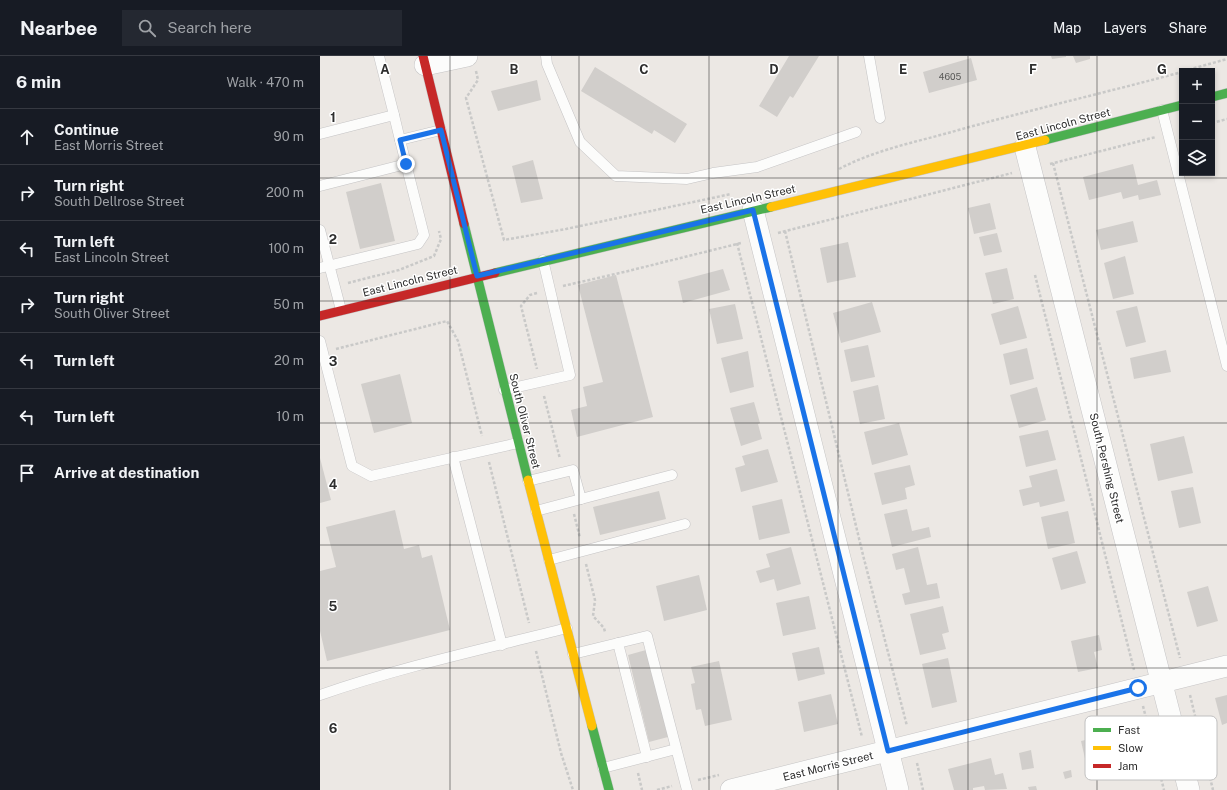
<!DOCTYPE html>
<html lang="en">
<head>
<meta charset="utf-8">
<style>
  body { margin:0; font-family:"Public Sans",sans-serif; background:#242831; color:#f1f3f6 }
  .controls { position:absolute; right:12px; top:12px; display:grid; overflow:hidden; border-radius:0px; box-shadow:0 2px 6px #0003 }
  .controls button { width:36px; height:36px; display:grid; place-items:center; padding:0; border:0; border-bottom:1px solid #363941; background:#171b24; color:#f1f3f6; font:20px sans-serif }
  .stop { position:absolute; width:12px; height:12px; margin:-9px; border:3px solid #1a73e8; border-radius:50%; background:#fff }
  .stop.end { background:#1a73e8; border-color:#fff; box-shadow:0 1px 4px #0008 }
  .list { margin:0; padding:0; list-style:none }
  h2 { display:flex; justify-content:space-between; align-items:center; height:52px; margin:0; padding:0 16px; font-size:17px }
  h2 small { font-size:13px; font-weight:400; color:#9ea1a6 }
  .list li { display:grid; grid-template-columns:26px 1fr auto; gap:12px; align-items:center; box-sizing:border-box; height:56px; padding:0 16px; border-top:1px solid #363941 }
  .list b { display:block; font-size:15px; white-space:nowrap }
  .list p { margin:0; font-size:13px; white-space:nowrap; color:#9ea1a6 }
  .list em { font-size:13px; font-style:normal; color:#9ea1a6 }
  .icon { flex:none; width:22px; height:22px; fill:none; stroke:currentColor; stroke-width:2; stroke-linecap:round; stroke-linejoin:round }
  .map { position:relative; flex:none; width:907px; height:734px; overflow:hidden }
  header { display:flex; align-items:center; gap:24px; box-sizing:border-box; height:56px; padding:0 20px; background:#171b24; border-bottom:1px solid #363941 }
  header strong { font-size:19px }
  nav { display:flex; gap:22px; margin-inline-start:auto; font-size:14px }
  .search { width:280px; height:36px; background:#242831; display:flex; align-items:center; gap:10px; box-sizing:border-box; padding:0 14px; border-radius:0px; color:#9ea1a6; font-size:15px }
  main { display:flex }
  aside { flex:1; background:#171b24 }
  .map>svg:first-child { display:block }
  .building { fill:#d1cecb }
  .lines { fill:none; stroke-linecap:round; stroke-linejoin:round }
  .lane-casing { stroke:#c5c4c5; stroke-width:11 }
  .street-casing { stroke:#c5c4c5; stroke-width:22 }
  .fast-casing { stroke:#c5c4c5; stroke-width:10 }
  .slow-casing { stroke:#c5c4c5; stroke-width:10 }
  .jam-casing { stroke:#c5c4c5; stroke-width:10 }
  .path { stroke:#c9c9c8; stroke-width:2.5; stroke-dasharray:3 2; stroke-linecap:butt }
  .lane { stroke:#fcfcfb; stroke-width:10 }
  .street { stroke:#fcfcfb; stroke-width:21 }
  .fast { stroke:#4caf50; stroke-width:9 }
  .slow { stroke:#ffc107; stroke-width:9 }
  .jam { stroke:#c62828; stroke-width:9 }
  .route { stroke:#1a73e8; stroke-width:5 }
  .grid { fill:none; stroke:#2e2e2e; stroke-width:1; stroke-opacity:0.55 }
  .labels { text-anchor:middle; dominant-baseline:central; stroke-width:3; stroke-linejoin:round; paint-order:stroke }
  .number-label { font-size:9px; fill:#585857 }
  .street-label { font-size:11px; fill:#2e2e2e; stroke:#fff }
  .key { fill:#fff; stroke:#c0c0c0; stroke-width:1 }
  .key-label { font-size:11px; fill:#2e2e2e }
  .grid-label { font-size:13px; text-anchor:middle; font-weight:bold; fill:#2e2e2e; stroke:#fff; stroke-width:3; stroke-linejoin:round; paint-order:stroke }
</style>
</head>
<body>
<header>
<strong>Nearbee</strong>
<div class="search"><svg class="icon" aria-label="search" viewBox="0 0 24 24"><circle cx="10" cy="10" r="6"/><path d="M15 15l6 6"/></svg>Search here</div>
<nav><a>Map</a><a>Layers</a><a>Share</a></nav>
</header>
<main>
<aside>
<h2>6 min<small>Walk · 470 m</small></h2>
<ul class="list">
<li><svg class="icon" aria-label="ahead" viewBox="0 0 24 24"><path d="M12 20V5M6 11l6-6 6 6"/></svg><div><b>Continue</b><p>East Morris Street</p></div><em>90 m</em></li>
<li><svg class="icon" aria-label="right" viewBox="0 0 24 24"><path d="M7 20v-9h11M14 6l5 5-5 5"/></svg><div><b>Turn right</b><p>South Dellrose Street</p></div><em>200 m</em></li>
<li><svg class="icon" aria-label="left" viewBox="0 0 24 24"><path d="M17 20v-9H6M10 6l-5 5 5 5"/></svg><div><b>Turn left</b><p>East Lincoln Street</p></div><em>100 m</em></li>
<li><svg class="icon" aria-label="right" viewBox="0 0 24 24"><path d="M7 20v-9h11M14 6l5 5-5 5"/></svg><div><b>Turn right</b><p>South Oliver Street</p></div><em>50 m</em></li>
<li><svg class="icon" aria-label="left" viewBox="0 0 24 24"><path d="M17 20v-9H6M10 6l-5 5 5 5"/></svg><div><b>Turn left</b></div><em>20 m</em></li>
<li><svg class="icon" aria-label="left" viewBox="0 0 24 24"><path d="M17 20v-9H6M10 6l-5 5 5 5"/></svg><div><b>Turn left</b></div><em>10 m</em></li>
<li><svg class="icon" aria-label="arrive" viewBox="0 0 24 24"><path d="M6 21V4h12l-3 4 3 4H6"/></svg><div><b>Arrive at destination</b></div></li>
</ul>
</aside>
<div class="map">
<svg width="907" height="734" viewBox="0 0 907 734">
  <rect width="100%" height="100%" fill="#ece8e4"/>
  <!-- building -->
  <g class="building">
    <path d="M 469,0 L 499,0 L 473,42 L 470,40 L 457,61 L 439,50 Z"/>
    <path d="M 731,0 L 746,0 L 746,1 L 732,3 Z"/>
    <path d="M 753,0 L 770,0 L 770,3 L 756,7 Z"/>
    <path d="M 651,2 L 657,24 L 609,37 L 603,16 Z"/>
    <path d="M 275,11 L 367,68 L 355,87 L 334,74 L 332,78 L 261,35 Z"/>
    <path d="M 217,24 L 221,44 L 178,55 L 171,35 Z"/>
    <path d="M 213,104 L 223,143 L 201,147 L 192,110 Z"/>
    <path d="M 813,108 L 818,129 L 837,124 L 841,139 L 819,144 L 818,139 L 803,143 L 801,136 L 769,144 L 763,121 Z"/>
    <path d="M 61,127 L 75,185 L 40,193 L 26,136 Z"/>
    <path d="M 670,147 L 676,173 L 654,178 L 648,152 Z"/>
    <path d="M 813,165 L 818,186 L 781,194 L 776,174 Z"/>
    <path d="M 677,177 L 682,196 L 664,200 L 659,181 Z"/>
    <path d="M 528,186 L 536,221 L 507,227 L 500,192 Z"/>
    <path d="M 805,200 L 814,238 L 793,243 L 784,207 Z"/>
    <path d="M 687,212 L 694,243 L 673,248 L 665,217 Z"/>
    <path d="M 403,213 L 410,234 L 363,247 L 358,225 Z"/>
    <path d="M 296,219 L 333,361 L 257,381 L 251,354 L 267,350 L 263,331 L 283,326 L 258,229 Z"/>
    <path d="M 552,246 L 561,276 L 521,287 L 513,257 Z"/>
    <path d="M 415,248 L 423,283 L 397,288 L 389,253 Z"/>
    <path d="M 698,250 L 707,282 L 680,289 L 671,258 Z"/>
    <path d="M 817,250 L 826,286 L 806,291 L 796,255 Z"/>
    <path d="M 548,289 L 555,321 L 531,326 L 524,294 Z"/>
    <path d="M 707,292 L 714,323 L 690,329 L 683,298 Z"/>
    <path d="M 846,294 L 851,316 L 814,323 L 810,302 Z"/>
    <path d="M 428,295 L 434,331 L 410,337 L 401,302 Z"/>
    <path d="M 80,318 L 92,367 L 54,377 L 41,328 Z"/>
    <path d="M 558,329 L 565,363 L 540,368 L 533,335 Z"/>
    <path d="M 717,331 L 726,364 L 699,372 L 690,339 Z"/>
    <path d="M 434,346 L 440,367 L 438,368 L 442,383 L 421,390 L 410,352 Z"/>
    <path d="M 579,367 L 588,399 L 552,409 L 544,376 Z"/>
    <path d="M 728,374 L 736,404 L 706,411 L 699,380 Z"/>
    <path d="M 864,380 L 873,417 L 838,425 L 830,388 Z"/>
    <path d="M 448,393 L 458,426 L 421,436 L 415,412 L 425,409 L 422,400 Z"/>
    <path d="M 0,402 L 11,444 L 0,447 Z"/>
    <path d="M 590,409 L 595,429 L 585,432 L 587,443 L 562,449 L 554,417 Z"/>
    <path d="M 737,413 L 745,445 L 720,451 L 719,446 L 703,450 L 699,434 L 712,431 L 709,420 Z"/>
    <path d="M 873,431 L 881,467 L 859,472 L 851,435 Z"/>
    <path d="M 339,435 L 346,463 L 280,479 L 273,451 Z"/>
    <path d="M 462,443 L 470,477 L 439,484 L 432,450 Z"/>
    <path d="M 587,453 L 592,475 L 609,471 L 611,481 L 572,491 L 564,458 Z"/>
    <path d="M 75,454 L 84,493 L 99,489 L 102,502 L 112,499 L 130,574 L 7,605 L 0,575 L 0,515 L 16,511 L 6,471 Z"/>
    <path d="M 748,455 L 755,487 L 728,493 L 721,461 Z"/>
    <path d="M 471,491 L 481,528 L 457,535 L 454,523 L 440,527 L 436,515 L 450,511 L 446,498 Z"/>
    <path d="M 598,491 L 607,529 L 617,527 L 620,542 L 585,549 L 582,538 L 590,536 L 584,512 L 576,514 L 572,498 Z"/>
    <path d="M 757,495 L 766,527 L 741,534 L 732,502 Z"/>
    <path d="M 379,519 L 387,554 L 344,565 L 336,530 Z"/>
    <path d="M 888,530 L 898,565 L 877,571 L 867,536 Z"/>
    <path d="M 489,540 L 496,573 L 463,580 L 456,547 Z"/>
    <path d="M 623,550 L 629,576 L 622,578 L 626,593 L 600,599 L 590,558 Z"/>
    <path d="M 779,579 L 782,594 L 774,596 L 778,612 L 758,616 L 751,585 Z"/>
    <path d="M 499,591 L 505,618 L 478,625 L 472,597 Z"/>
    <path d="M 326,594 L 348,681 L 329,686 L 308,599 Z"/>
    <path d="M 628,602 L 637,646 L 612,652 L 602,608 Z"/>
    <path d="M 399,605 L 412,664 L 385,670 L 381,653 L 376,654 L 371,628 L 375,627 L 371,611 Z"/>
    <path d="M 511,638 L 518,668 L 484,676 L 478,646 Z"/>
    <path d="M 907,639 L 907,667 L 902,669 L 895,642 Z"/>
    <path d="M 803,676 L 808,698 L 766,707 L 761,685 Z"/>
    <path d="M 711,694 L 714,712 L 702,714 L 699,697 Z"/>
    <path d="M 671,702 L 675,719 L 683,717 L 687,733 L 665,734 L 664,730 L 653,732 L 653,734 L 634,734 L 628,713 Z"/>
    <path d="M 751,714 L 752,721 L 745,723 L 743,716 Z"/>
    <path d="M 716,730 L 717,734 L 709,734 L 708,731 Z"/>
  </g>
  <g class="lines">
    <!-- lane casing -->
    <g class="lane-casing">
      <g id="lane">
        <path d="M 59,0 L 74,59"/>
        <path d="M 226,0 L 227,8 L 260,86 L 296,120 L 367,123 L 393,117 L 437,111 L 536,76"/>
        <path d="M 549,0 L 560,62"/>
        <path d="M 842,54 L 907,310"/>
        <path d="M 0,78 L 74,59 L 80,84 L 121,74"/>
        <path d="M 0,130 L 86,108"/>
        <path d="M 0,174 L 21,254"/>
        <path d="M 0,212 L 98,188 L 104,179 L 80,84"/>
        <path d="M 0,285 L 32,410 L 51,420 L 198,387"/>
        <path d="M 184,334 L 250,319 L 223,204"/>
        <path d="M 133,401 L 182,589"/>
        <path d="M 208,425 L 253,414 L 261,443 L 216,455"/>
        <path d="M 261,443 L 352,419"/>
        <path d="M 229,504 L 365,468"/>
        <path d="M 298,587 L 327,701"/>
        <path d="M 253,598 L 327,580 L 367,734"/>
        <path d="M 0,639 C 80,611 164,593 247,572"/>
        <path d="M 283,712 L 356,693"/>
      </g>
    </g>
    <!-- street casing -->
    <g class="street-casing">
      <g id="street">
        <path d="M 105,9 L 147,0"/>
        <path d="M 705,91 L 869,734"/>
        <path d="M 433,154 L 578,734"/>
        <path d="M 411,734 L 907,610"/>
      </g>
    </g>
    <!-- fast casing -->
    <g class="fast-casing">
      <g id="fast">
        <path d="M 892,41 L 907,37"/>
        <path d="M 725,84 L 862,49"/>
        <path d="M 144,168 L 208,424"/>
        <path d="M 175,217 L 451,151"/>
        <path d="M 272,670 L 289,734"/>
      </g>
    </g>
    <!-- slow casing -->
    <g class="slow-casing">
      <g id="slow">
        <path d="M 451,151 L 725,84"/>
        <path d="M 208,424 L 272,670"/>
      </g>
    </g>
    <!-- jam casing -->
    <g class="jam-casing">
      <g id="jam">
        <path d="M 103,0 L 144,168"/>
        <path d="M 0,260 L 175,217"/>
      </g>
    </g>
    <!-- path -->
    <g class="path">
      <path d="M 156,15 L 158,24 L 146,42 L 184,184 L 246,173 L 411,138"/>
      <path d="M 864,15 L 907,3"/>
      <path d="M 892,67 L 907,63"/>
      <path d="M 733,107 L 860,602"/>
      <path d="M 730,108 L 836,81"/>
      <path d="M 519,113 C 553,95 591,87 628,77 C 705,55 784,37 862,16"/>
      <path d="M 465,175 L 543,499 L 587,670"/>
      <path d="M 458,177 L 692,117"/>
      <path d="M 417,187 L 542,681"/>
      <path d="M 715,219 L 814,614"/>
      <path d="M 28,227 L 79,214 L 114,200 L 121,183 L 119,175"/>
      <path d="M 243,230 L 304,216 L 421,187"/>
      <path d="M 217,237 L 210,239 L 201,250 L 217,313"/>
      <path d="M 16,293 L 127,265 L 138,285 L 162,380"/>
      <path d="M 224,340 L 240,403"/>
      <path d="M 169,406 L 209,567"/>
      <path d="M 254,458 L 260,482"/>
      <path d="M 266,508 L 275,544 L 273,560 L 284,572 L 285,576"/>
      <path d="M 216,595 L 241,697 L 253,734"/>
      <path d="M 870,639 L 893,734"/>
      <path d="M 823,650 L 844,734"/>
      <path d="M 597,707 L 603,734"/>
      <path d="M 318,717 L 322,734"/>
      <path d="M 378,724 L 399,719"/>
      <path d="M 337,734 L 352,730"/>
    </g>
    <!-- lane -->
    <use href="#lane" class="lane"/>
    <!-- street -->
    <use href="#street" class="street"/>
    <!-- fast -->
    <use href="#fast" class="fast"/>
    <!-- slow -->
    <use href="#slow" class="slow"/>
    <!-- jam -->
    <use href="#jam" class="jam"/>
  </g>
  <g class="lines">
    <!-- route -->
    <path class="route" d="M 86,108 L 80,84 L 121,74 L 157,220 L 433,154 L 568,695 L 818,632"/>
  </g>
  <!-- grid -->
  <path class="grid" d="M 130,0 L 130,734M 259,0 L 259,734M 389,0 L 389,734M 518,0 L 518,734M 648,0 L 648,734M 777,0 L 777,734M 0,122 L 907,122M 0,245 L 907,245M 0,367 L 907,367M 0,489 L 907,489M 0,612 L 907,612"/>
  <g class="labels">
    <!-- number labels -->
    <g class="number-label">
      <text x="630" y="20">4605</text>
    </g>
    <!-- street labels -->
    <g class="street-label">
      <text transform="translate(743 68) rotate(-15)">East Lincoln Street</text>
      <text transform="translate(428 143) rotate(-13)">East Lincoln Street</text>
      <text transform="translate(90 225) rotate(-14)">East Lincoln Street</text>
      <text transform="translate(205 365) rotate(76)">South Oliver Street</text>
      <text transform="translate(787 412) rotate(76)">South Pershing Street</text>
      <text transform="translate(508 710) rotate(-14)">East Morris Street</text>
    </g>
  </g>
  <!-- legend -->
  <rect x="765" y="660" width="132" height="64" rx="6" class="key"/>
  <rect x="773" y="672" width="18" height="4" fill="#4caf50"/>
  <rect x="773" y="690" width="18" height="4" fill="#ffc107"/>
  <rect x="773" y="708" width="18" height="4" fill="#c62828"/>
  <g class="key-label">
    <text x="798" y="678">Fast</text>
    <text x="798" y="696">Slow</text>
    <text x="798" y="714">Jam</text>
  </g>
  <g class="grid-label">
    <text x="65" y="18">A</text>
    <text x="194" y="18">B</text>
    <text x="324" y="18">C</text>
    <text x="454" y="18">D</text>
    <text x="583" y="18">E</text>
    <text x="713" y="18">F</text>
    <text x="842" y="18">G</text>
    <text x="13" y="66">1</text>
    <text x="13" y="188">2</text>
    <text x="13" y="310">3</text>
    <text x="13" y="433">4</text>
    <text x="13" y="555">5</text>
    <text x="13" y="677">6</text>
  </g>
</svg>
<div class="controls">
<button>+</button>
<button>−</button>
<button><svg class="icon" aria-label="layers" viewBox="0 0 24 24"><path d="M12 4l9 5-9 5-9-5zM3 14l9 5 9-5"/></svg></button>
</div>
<div class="stop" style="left:818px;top:632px"></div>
<div class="stop end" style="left:86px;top:108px"></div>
</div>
</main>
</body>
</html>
